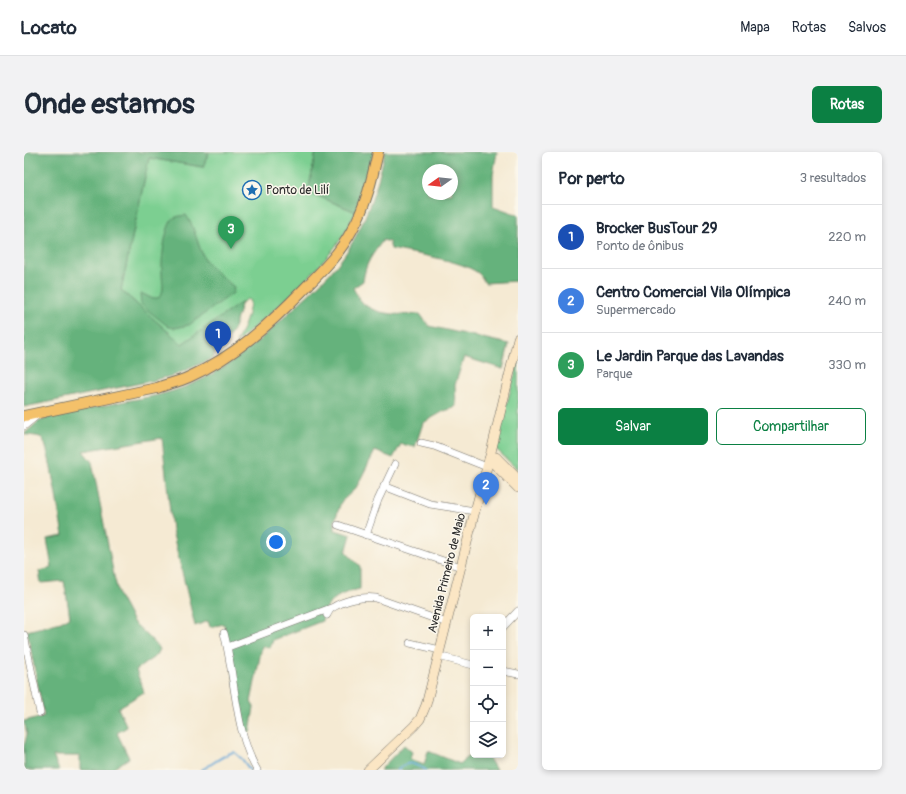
<!DOCTYPE html>
<html lang="pt">
<head>
<meta charset="utf-8">
<style>
  body { margin:0; font-family:Pangolin,sans-serif; background:#f2f2f3; color:#1f2937 }
  .controls { position:absolute; right:12px; bottom:12px; display:grid; overflow:hidden; border-radius:6px; box-shadow:0 2px 6px #0003 }
  .controls button { width:36px; height:36px; display:grid; place-items:center; padding:0; border:0; border-bottom:1px solid #e0e1e3; background:#fff; color:#1f2937; font:20px sans-serif }
  .compass { position:absolute; left:398px; top:12px; width:36px; height:36px; border-radius:50%; background:#fff; box-shadow:0 2px 6px #0003; rotate:255deg }
  .you { position:absolute; left:252px; top:390px; width:14px; height:14px; margin:-10px; border:3px solid #fff; border-radius:50%; background:#1a73e8; box-shadow:0 0 0 6px #1a73e833 }
  .badge { display:grid; place-items:center; width:26px; height:26px; border-radius:50%; background:#0b8043; color:#fff; font-size:13px; font-weight:700 }
  .pin { position:absolute; translate:-50% -33px; filter:drop-shadow(0 1px 2px #0008) }
  .pin::after { content:''; position:absolute; top:21px; width:14px; height:12px; background:inherit; clip-path:polygon(0 0,100% 0,50% 100%) }
  .list { margin:0; padding:0; list-style:none }
  h2 { display:flex; justify-content:space-between; align-items:center; height:52px; margin:0; padding:0 16px; font-size:17px }
  h2 small { font-size:13px; font-weight:400; color:#747a83 }
  .list li { display:grid; grid-template-columns:26px 1fr auto; gap:12px; align-items:center; box-sizing:border-box; height:64px; padding:0 16px; border-top:1px solid #e0e1e3 }
  .list b { display:block; font-size:15px; white-space:nowrap }
  .list p { margin:0; font-size:13px; white-space:nowrap; color:#747a83 }
  .list em { font-size:13px; font-style:normal; color:#747a83 }
  .actions { display:flex; gap:8px; padding:12px 16px }
  .actions a { flex:1; padding:9px 0; border:1px solid #0b8043; border-radius:6px; text-align:center; font-size:14px; color:#0b8043 }
  .actions .main { background:#0b8043; color:#fff }
  .icon { flex:none; width:22px; height:22px; fill:none; stroke:currentColor; stroke-width:2; stroke-linecap:round; stroke-linejoin:round }
  .map { position:relative; flex:none; width:494px; height:618px; overflow:hidden; border-radius:6px }
  header { display:flex; align-items:center; gap:24px; box-sizing:border-box; height:56px; padding:0 20px; background:#fff; border-bottom:1px solid #e0e1e3 }
  header strong { font-size:19px }
  nav { display:flex; gap:22px; margin-inline-start:auto; font-size:14px }
  .intro { display:flex; align-items:center; justify-content:space-between; box-sizing:border-box; height:96px; padding:0 24px }
  h1 { margin:0; font-size:28px }
  .button { padding:10px 18px; border-radius:6px; background:#0b8043; color:#fff; font-size:14px; font-weight:700 }
  main { display:flex; gap:24px; padding:0 24px }
  aside { flex:1; background:#fff; border-radius:6px; box-shadow:0 2px 6px #0003 }
  .map>svg:first-child { display:block }
  .green { fill:#7ccf91; stroke:#547d5e }
  .forest { fill:#65b27b; stroke:#486e53; fill-rule:evenodd }
  .lines { fill:none; stroke-linecap:round; stroke-linejoin:round }
  .stream { stroke:#63a7d8; stroke-width:2 }
  .street-casing { stroke:#726e66; stroke-width:8 }
  .secondary-casing { stroke:#726e66; stroke-width:10 }
  .primary-casing { stroke:#726e66; stroke-width:12 }
  .street { stroke:#fff; stroke-width:7 }
  .secondary { stroke:#fbe6c4; stroke-width:9 }
  .primary { stroke:#f4c16b; stroke-width:10 }
  .labels { text-anchor:middle; dominant-baseline:central; stroke-width:3; stroke-linejoin:round; paint-order:stroke }
  .poi-label { font-size:12px; fill:#2b2b2b; stroke:#fbf7ec; text-anchor:start }
  .street-label { font-size:12px; fill:#2b2b2b; stroke:#fbf7ec }
</style>
</head>
<body>
<header>
<strong>Locato</strong>
<nav><a>Mapa</a><a>Rotas</a><a>Salvos</a></nav>
</header>
<div class="intro"><h1>Onde estamos</h1><a class="button">Rotas</a></div>
<main>
<div class="map">
<svg width="494" height="618" viewBox="0 0 494 618">
  <rect width="100%" height="100%" fill="#fbf7ec"/>
  <filter id="ink" filterUnits="userSpaceOnUse"><feTurbulence type="fractalNoise" baseFrequency=".025" numOctaves="2"/><feDisplacementMap in="SourceGraphic" scale="8" xChannelSelector="R" yChannelSelector="G"/><feConvolveMatrix kernelMatrix="1 2 1 2 8 2 1 2 1" color-interpolation-filters="sRGB"/></filter>
  <filter id="wash" filterUnits="userSpaceOnUse"><feTurbulence type="fractalNoise" baseFrequency=".012" numOctaves="4" result="noise"/><feDisplacementMap in="SourceGraphic" scale="16" xChannelSelector="R" yChannelSelector="G"/><feGaussianBlur stdDeviation="0.9" result="paint"/><feColorMatrix in="noise" values="0 0 0 0 0 0 0 0 0 0 0 0 0 0 0 0 0 1.4 0 .05"/><feComposite in="paint" operator="in"/></filter>
  <g filter="url(#wash)">
    <rect width="100%" height="100%" fill="#f5ead3"/>
    <!-- green -->
    <g class="green">
      <path d="M 185,0 L 292,0 L 284,40 L 332,60 C 327,68 323,78 317,87 C 289,127 249,159 212,191 C 219,177 225,165 226,149 L 223,147 L 158,192 L 97,138 L 125,6 L 178,15 Z"/>
      <path d="M 494,210 L 494,318 L 471,296 Z"/>
    </g>
    <!-- forest -->
    <g class="forest">
      <path d="M 0,0 L 185,0 L 179,15 L 125,6 L 97,138 L 158,192 L 218,150 L 209,179 L 198,194 L 191,199 L 189,206 L 151,223 L 127,229 L 0,255 Z"/>
      <path d="M 292,0 L 350,0 L 332,60 L 284,40 Z"/>
      <path d="M 361,0 L 473,0 L 469,23 L 469,54 L 489,61 L 494,62 L 494,129 L 461,131 C 459,128 458,124 454,121 C 437,108 390,102 367,97 L 365,90 L 359,88 C 348,104 342,109 339,129 L 329,136 C 332,141 334,146 338,150 C 351,164 378,163 396,162 L 405,174 L 485,192 L 479,217 L 440,205 L 431,233 L 432,254 L 430,256 L 420,259 L 399,271 L 391,295 L 377,292 L 369,306 L 351,299 L 332,336 L 317,350 L 311,368 L 311,378 L 327,383 L 322,400 L 336,414 L 336,437 C 317,441 301,448 298,469 L 249,488 L 246,496 L 238,494 L 227,550 L 230,555 L 226,580 L 222,580 L 216,557 L 200,472 L 186,475 L 184,469 L 171,474 L 148,378 L 138,286 L 59,299 L 68,310 L 90,424 L 95,444 L 109,470 L 126,486 L 136,497 L 133,503 L 112,518 L 120,540 L 94,556 L 103,575 L 93,581 L 105,606 L 87,618 L 56,618 L 56,604 L 29,604 L 35,618 L 1,618 L 0,595 L 3,582 L 0,569 L 20,564 L 3,479 L 37,470 L 46,465 L 40,429 L 17,431 L 15,419 L 28,416 L 23,387 L 39,384 C 36,370 25,292 18,286 C 13,283 4,284 0,282 L 14,270 L 28,264 C 53,259 78,254 102,249 C 120,246 138,243 155,237 C 202,221 235,189 270,156 C 289,138 310,120 324,98 C 342,69 354,34 361,0 ZM 404,18 L 428,18 L 428,42 L 404,42 Z"/>
      <path d="M 162,63 C 172,77 173,94 182,109 C 189,119 201,127 210,135 L 209,141 L 165,173 L 151,176 L 145,175 L 122,157 L 117,152 L 116,143 L 117,141 L 129,147 L 136,145 C 141,137 138,130 138,121 C 137,110 141,72 150,66 C 153,64 158,64 162,63 Z"/>
      <path d="M 380,593 L 388,600 L 386,607 L 400,613 L 404,599 L 436,612 L 449,600 L 449,603 L 463,603 L 472,618 L 356,618 Z"/>
    </g>
    <g class="lines">
      <!-- stream -->
      <g class="stream">
        <path d="M 177,618 C 188,613 198,603 210,600 L 218,607 L 226,618"/>
        <path d="M 374,618 C 384,607 390,612 402,618"/>
      </g>
    </g>
  </g>
  <g filter="url(#ink)">
    <g class="lines">
      <!-- street casing -->
      <g class="street-casing">
        <g id="street">
          <path d="M 0,274 L 16,261"/>
          <path d="M 397,291 L 410,294 L 463,315"/>
          <path d="M 360,334 L 406,352 L 451,359"/>
          <path d="M 314,373 L 437,415"/>
          <path d="M 342,383 L 354,348 L 371,312"/>
          <path d="M 303,463 C 304,461 306,457 308,456 C 320,448 339,444 352,446 L 423,471"/>
          <path d="M 479,475 L 494,459"/>
          <path d="M 200,481 C 211,523 211,581 233,618"/>
          <path d="M 0,483 L 16,561"/>
          <path d="M 386,491 L 416,498"/>
          <path d="M 204,495 L 307,456"/>
          <path d="M 414,504 L 449,513"/>
          <path d="M 479,519 L 494,522"/>
        </g>
      </g>
      <!-- secondary casing -->
      <g class="secondary-casing">
        <g id="secondary">
          <path d="M 472,305 L 494,327"/>
          <path d="M 465,307 L 494,336"/>
          <path d="M 344,618 L 390,574 L 396,567 L 402,553 L 451,359 L 467,300 L 494,186"/>
        </g>
      </g>
      <!-- primary casing -->
      <g class="primary-casing">
        <path id="primary" d="M 0,264 L 133,236 C 143,232 154,230 165,225 C 210,205 246,172 280,137 C 298,119 316,101 328,78 C 342,54 348,27 354,0"/>
      </g>
      <!-- street -->
      <use href="#street" class="street"/>
      <!-- secondary -->
      <use href="#secondary" class="secondary"/>
      <!-- primary -->
      <use href="#primary" class="primary"/>
    </g>
  </g>
  <!-- icons -->
  <defs>
    <g id="sight-ring" transform="scale(1)"><circle r="9.5" fill="#fbf7ec" stroke="#1f6fb2" stroke-width="1.5"/><path d="M0-6L1.8-2.2L6-1.7L2.9 1.2L3.7 5.4L0 3.3L-3.7 5.4L-2.9 1.2L-6-1.7L-1.8-2.2Z" fill="#1f6fb2"/></g>
  </defs>
  <g fill-rule="evenodd">
    <use href="#sight-ring" x="228" y="38"/>
  </g>
  <g class="labels">
    <!-- poi labels -->
    <g class="poi-label">
      <text x="242" y="38">Ponto de Lilí</text>
    </g>
    <!-- street labels -->
    <g class="street-label">
      <text transform="translate(423 421) rotate(-76)">Avenida Primeiro de Maio</text>
    </g>
  </g>
</svg>
<div class="controls">
<button>+</button>
<button>−</button>
<button><svg class="icon" aria-label="locate" viewBox="0 0 24 24"><circle cx="12" cy="12" r="6"/><path d="M12 2v4M12 18v4M2 12h4M18 12h4"/></svg></button>
<button><svg class="icon" aria-label="layers" viewBox="0 0 24 24"><path d="M12 4l9 5-9 5-9-5zM3 14l9 5 9-5"/></svg></button>
</div>
<svg class="compass" viewBox="-18 -18 36 36"><path d="M0-13l5 13h-10z" fill="#e53935"/><path d="M0 13l5-13h-10z" fill="#747a83"/></svg>
<div class="you"></div>
<div class="pin badge" style="left:194px;top:202px;background:#1a4fb4">1</div>
<div class="pin badge" style="left:462px;top:353px;background:#3f7fe0">2</div>
<div class="pin badge" style="left:207px;top:97px;background:#2e9e5b">3</div>
</div>
<aside>
<h2>Por perto<small>3 resultados</small></h2>
<ul class="list">
<li><span class="badge" style="background:#1a4fb4">1</span><div><b>Brocker BusTour 29</b><p>Ponto de ônibus</p></div><em>220 m</em></li>
<li><span class="badge" style="background:#3f7fe0">2</span><div><b>Centro Comercial Vila Olímpica</b><p>Supermercado</p></div><em>240 m</em></li>
<li><span class="badge" style="background:#2e9e5b">3</span><div><b>Le Jardin Parque das Lavandas</b><p>Parque</p></div><em>330 m</em></li>
</ul>
<div class="actions"><a class="main">Salvar</a><a>Compartilhar</a></div>
</aside>
</main>
</body>
</html>
